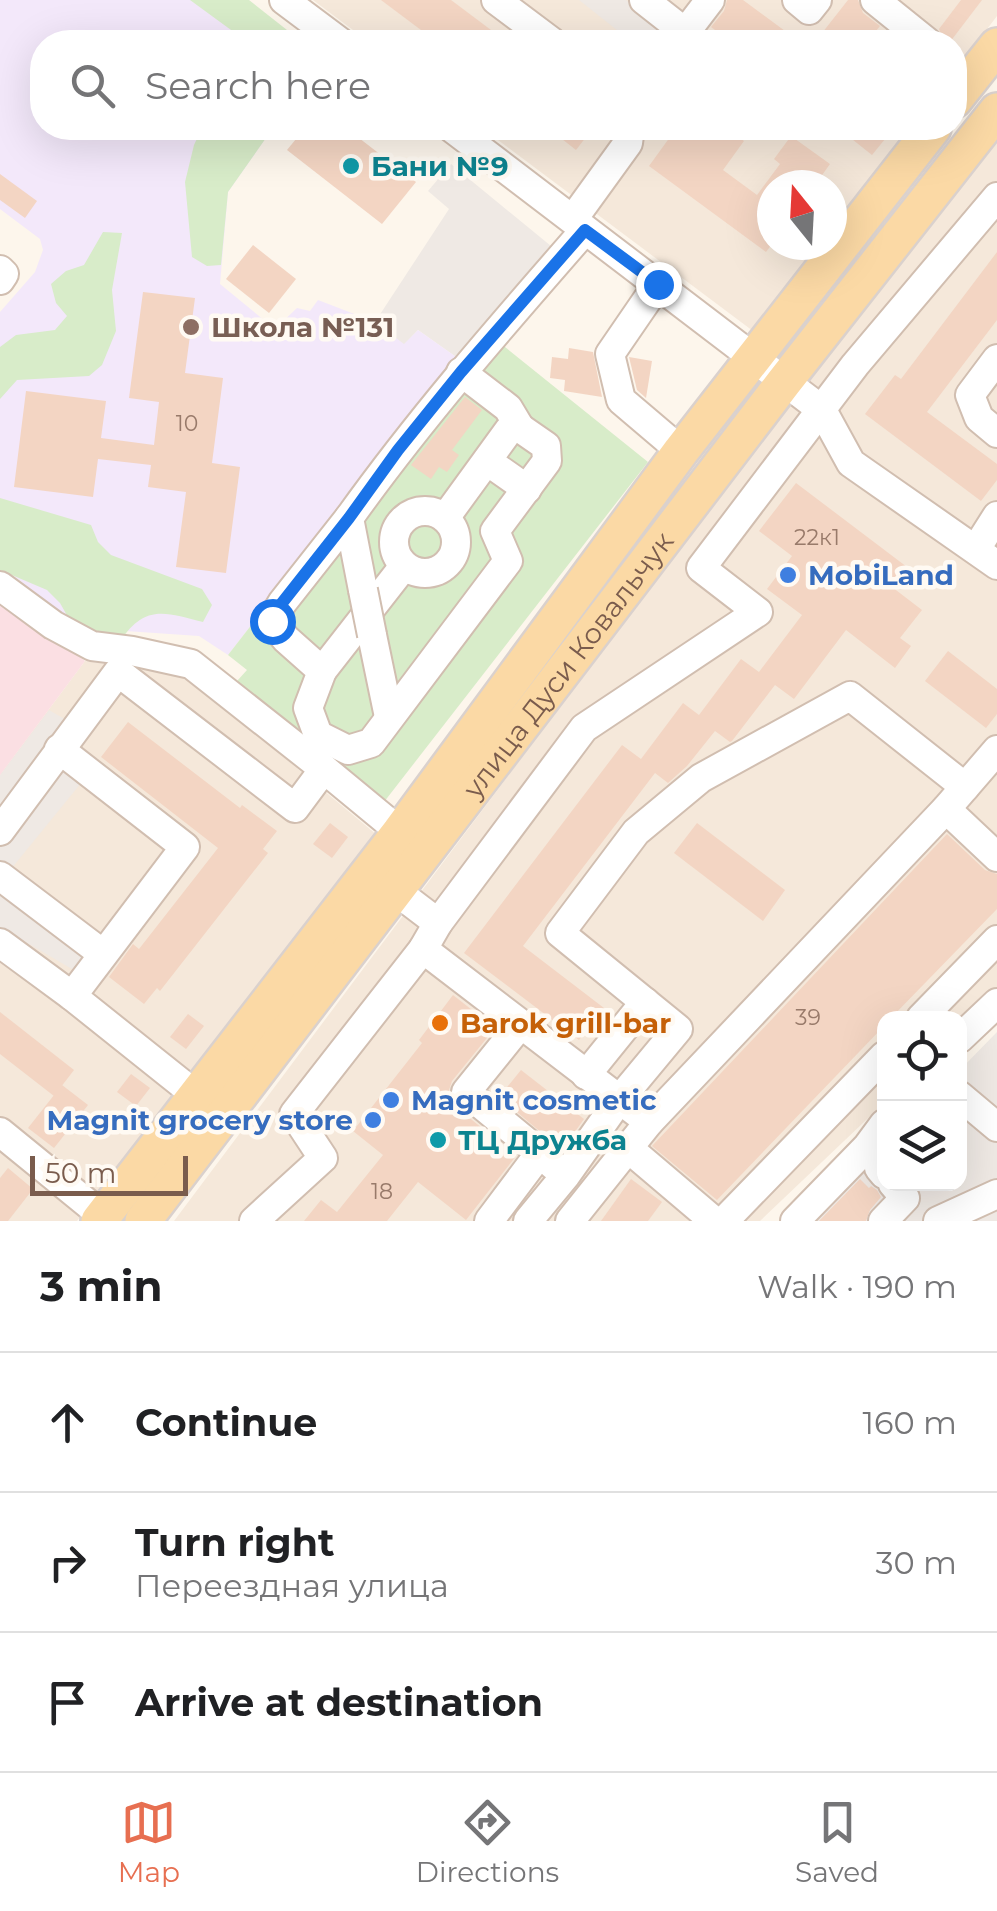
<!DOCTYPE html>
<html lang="en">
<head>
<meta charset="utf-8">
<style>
  body { margin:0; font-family:Montserrat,sans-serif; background:#f6f6f6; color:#202124 }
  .controls { position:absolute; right:30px; bottom:30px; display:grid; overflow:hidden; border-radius:20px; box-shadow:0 10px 40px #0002 }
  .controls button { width:90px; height:90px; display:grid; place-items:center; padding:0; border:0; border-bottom:2px solid #e0e0e0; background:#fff; color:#202124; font:50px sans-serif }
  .compass { position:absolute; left:757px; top:170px; width:90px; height:90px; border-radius:50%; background:#fff; box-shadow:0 10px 40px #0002; rotate:342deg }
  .scale { position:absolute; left:30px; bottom:25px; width:158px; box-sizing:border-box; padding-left:10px; border:5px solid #7a5c4d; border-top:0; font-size:28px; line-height:35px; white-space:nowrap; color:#7a5c4d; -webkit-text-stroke:8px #fffaf3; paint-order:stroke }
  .stop { position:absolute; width:30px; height:30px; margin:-22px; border:8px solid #1a73e8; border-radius:50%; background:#fff }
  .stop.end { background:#1a73e8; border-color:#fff; box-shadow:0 2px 10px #0008 }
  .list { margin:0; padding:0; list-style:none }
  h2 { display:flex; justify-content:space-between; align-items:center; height:130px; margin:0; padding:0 40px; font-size:42px }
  h2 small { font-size:32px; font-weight:400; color:#757577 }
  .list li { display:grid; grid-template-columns:65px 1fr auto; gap:30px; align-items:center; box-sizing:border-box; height:140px; padding:0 40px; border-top:2px solid #e0e0e0 }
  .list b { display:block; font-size:38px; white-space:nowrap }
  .list p { margin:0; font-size:32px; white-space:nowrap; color:#757577 }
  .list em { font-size:32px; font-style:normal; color:#757577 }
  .icon { flex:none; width:55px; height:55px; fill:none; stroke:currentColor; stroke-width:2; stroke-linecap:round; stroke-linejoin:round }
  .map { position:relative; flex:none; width:997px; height:1221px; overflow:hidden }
  .search { position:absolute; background:#fff; box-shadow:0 10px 40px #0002; left:30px; right:30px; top:30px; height:110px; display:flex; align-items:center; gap:25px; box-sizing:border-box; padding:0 35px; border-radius:40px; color:#757577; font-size:38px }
  .sheet { height:550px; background:#fff }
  nav { display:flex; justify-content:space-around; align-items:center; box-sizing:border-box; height:140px; border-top:2px solid #e0e0e0; background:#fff; font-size:28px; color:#757577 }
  nav a { display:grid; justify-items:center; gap:5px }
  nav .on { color:#e76f51 }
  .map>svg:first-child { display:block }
  .residential { fill:#f5e8da }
  .industrial { fill:#efe9e4 }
  .education { fill:#f3e8fa }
  .medical { fill:#fbdfe3 }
  .green { fill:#d8ecc9 }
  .building { fill:#f3d5c3 }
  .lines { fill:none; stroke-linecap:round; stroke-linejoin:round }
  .minor-casing { stroke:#d1beb0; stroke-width:32 }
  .major-casing { stroke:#dad1cd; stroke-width:40 }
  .minor { stroke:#fff; stroke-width:28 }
  .major { stroke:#fbd9a5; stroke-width:35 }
  .minor-bridge-casing { stroke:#d1beb0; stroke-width:32; stroke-linecap:butt }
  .minor-bridge { stroke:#fff; stroke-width:28 }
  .route { stroke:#1a73e8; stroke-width:12 }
  .culture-dot { fill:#0f9aa8; stroke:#fffaf3; stroke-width:4 }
  .education-dot { fill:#8d6e63; stroke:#fffaf3; stroke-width:4 }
  .shop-dot { fill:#3f7fe0; stroke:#fffaf3; stroke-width:4 }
  .food-dot { fill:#e8710a; stroke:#fffaf3; stroke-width:4 }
  .labels { text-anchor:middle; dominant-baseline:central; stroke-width:9; stroke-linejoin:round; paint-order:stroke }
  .number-label { font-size:22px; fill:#987a6a }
  .culture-label { font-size:28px; font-weight:bold; fill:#0d838f; stroke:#fffaf3; text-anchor:start }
  .education-label { font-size:28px; font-weight:bold; fill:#785e54; stroke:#fffaf3; text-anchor:start }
  .shop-label { font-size:28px; font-weight:bold; fill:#366cbe; stroke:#fffaf3; text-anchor:start }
  .street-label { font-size:28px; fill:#7a5c4d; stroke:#fffaf3 }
  .food-label { font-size:28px; font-weight:bold; fill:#c56008; stroke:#fffaf3; text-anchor:start }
</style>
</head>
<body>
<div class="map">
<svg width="997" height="1221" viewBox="0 0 997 1221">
  <rect width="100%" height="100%" fill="#fdf6ec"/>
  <!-- residential -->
  <g class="residential">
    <path d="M 313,0 L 997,0 L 997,16 L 955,71 L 954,42 L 369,42 Z"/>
    <path d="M 482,128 L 910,128 L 832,228 L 832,185 L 772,185 L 772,245 L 819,245 L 753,331 Z"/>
    <path d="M 997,138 L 997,996 L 960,1031 L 960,1018 L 884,1018 L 884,1103 L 760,1221 L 174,1221 L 784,408 Z"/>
    <path d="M 85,661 L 184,674 L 377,835 L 77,1221 L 0,1221 L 0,775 Z"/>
  </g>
  <!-- industrial -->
  <g class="industrial">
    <path d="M 579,0 L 626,0 L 669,34 L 663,42 L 632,42 Z"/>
    <path d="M 451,164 L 551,246 L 459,359 L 418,330 L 404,345 L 375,322 L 449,209 L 428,191 Z"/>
    <path d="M 49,710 L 68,721 L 86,777 L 7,874 L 99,943 L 77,972 L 0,927 L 0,775 Z"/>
    <path d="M 997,1032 L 997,1221 L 813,1221 L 884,1147 L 884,1184 L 960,1184 L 960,1070 Z"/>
  </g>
  <!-- education -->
  <path class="education" d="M 0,0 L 223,0 L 278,42 L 42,42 L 42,128 L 273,128 L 228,192 L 220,284 L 270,325 L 279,325 L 297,308 L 310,311 L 318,300 L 375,322 L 404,344 L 418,330 L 459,359 L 228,655 L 199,636 L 96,629 L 69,619 L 0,565 L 0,312 L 35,272 L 43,250 L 40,239 L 0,209 Z"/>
  <!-- medical -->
  <path class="medical" d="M 0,596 L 85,661 L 0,775 Z"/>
  <!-- green -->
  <g class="green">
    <path d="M 190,0 L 249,0 L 287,30 L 298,42 L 233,42 L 242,38 Z"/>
    <path d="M 202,128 L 273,128 L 228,192 L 221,265 L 207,266 L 192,257 L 185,182 L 194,145 Z"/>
    <path d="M 103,232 L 122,233 L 112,290 L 116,331 L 102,365 L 89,376 L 17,380 L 0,399 L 0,347 L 16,335 L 55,330 L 67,316 L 56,303 L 51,284 L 66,271 L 84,265 Z"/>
    <path d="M 472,341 L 500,343 L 648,462 L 384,802 L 237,681 L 247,670 L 228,655 Z"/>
    <path d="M 0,498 L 91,525 L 98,542 L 111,555 L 202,589 L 212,605 L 203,622 C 167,613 147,604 123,637 L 84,631 L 69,619 L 60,603 L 47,590 L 0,570 Z"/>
  </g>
  <!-- building -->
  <g class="building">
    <path d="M 381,0 L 451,0 L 507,42 L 437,42 Z"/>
    <path d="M 727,0 L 743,0 L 800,42 L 731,42 L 711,27 L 724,11 Z"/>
    <path d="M 848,0 L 858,0 L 863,13 L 880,26 L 867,42 L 815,42 Z"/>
    <path d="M 961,0 L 982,0 L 950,42 L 944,42 L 939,29 Z"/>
    <path d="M 305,128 L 346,128 L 416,182 L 382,224 L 287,150 Z"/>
    <path d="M 548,128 L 593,128 L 576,150 Z"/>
    <path d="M 657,128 L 725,128 L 744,141 L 723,170 L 757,195 L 780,164 L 774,159 L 791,136 L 830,164 L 815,185 L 772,185 L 772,244 L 766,252 L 649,166 L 670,137 Z"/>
    <path d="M 838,128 L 894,128 L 872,155 Z"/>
    <path d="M 0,174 L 37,201 L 25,218 L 0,200 Z"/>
    <path d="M 253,245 L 296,279 L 269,313 L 226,279 Z"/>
    <path d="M 997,252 L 997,320 L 927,412 L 997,464 L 997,480 L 981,501 L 865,414 L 895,375 L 901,379 Z"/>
    <path d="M 143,292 L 195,298 L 185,373 L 223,378 L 212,463 L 240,467 L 226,573 L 176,567 L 186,492 L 148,487 L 151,465 L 98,459 L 93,497 L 14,487 L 26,391 L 106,401 L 101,438 L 154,445 L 159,402 L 129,398 Z"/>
    <path d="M 569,348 L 593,352 L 602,397 L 564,391 L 565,380 L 550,378 L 552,357 L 568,359 Z"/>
    <path d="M 629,357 L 652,361 L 646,398 L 637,390 Z"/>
    <path d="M 465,397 L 482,410 L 452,450 L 459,455 L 447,472 L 439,467 L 431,479 L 411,465 Z"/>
    <path d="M 796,483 L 907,567 L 892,587 L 922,610 L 900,638 L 911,646 L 895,668 L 846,630 L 794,699 L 775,685 L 732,741 L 730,742 L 715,731 L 687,766 L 668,783 L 655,773 L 523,946 L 604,1008 L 579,1040 L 464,953 L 622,745 L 641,759 L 683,703 L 699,715 L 741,659 L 759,672 L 802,615 L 767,589 L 792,556 L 759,531 Z"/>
    <path d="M 948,651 L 997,689 L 997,714 L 986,728 L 925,681 Z"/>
    <path d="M 128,722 L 240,808 L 242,805 L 277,831 L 263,849 L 268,853 L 160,991 L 157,988 L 144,1004 L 109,977 L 133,944 L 139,949 L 218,848 L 101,757 Z"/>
    <path d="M 330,823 L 348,837 L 332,858 L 313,844 Z"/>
    <path d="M 697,823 L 785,890 L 763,921 L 674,853 Z"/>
    <path d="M 947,834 L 985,870 L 997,874 L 997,909 L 891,1018 L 884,1018 L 884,1026 L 717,1200 L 652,1146 Z"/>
    <path d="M 453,995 L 495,1028 L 452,1081 L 449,1090 L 450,1099 L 455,1106 L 516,1156 L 466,1220 L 418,1182 L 387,1221 L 304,1221 L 321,1200 L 337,1212 L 383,1155 L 353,1131 L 422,1043 L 419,1040 Z"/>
    <path d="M 0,1012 L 74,1070 L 54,1096 L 0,1054 Z"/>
    <path d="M 188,1014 L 204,1026 L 186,1049 L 170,1037 Z"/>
    <path d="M 521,1070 L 584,1119 L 562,1150 L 499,1097 Z"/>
    <path d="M 131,1074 L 150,1088 L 136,1106 L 117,1092 Z"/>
    <path d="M 62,1085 L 88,1105 L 54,1148 L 28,1128 Z"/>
    <path d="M 8,1168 L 33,1189 L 8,1221 L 0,1221 L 0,1178 Z"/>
    <path d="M 631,1179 L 662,1202 L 648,1221 L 601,1221 Z"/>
    <path d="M 860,1179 L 869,1188 L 871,1186 L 877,1190 L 881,1197 L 870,1210 L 866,1221 L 819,1221 Z"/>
  </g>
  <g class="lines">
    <!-- minor casing -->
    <g class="minor-casing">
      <g id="minor">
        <path d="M 284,0 L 340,42"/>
        <path d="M 496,0 L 552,42"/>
        <path d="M 644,0 L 686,33"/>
        <path d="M 797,0 L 809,10 L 817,0"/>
        <path d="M 875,0 L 927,42"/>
        <path d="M 678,42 L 710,0"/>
        <path d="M 452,128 L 822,410 L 851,463 L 997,565"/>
        <path d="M 573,219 L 628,143 L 630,128"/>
        <path d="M 0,270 L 4,274 L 0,280"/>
        <path d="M 658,284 L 610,354 L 621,400 L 681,451"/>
        <path d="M 997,359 L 970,395 L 979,418 L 997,433"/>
        <path d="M 461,372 L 508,408 L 520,428"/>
        <path d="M 487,461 L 527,489"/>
        <circle cx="425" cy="542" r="31"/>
        <path d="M 349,518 L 282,603 L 271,621 L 286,639 L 322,671 L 308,708 L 318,735 L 348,750 L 371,743 L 508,561 L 495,531 L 547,461 L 546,446 L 520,428 L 509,430 L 445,518"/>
        <path d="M 976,549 L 997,516"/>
        <path d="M 0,586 L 53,625 L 92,646 L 132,651 L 191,664 L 324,769"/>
        <path d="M 363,590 L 349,518 C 422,416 503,324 585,230"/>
        <path d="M 372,635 L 389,717"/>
        <path d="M 322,671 L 404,566"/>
        <path d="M 59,749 L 185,847 L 72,996"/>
        <path d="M 946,809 L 997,857"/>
        <path d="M 0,831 L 118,672 L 295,808 L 324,769 L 416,845"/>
        <path d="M 0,876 L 103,954"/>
        <path d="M 396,891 L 438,923"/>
        <path d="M 0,943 L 72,996 L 196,1095"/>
        <path d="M 423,949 L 649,1122 L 570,1221"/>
        <path d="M 921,1018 L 997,940"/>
        <path d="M 520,1025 L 466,1092 L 540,1153"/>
        <path d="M 960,1038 L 997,1003"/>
        <path d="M 586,1075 L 645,1002"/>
        <path d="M 960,1096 L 997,1127"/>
        <path d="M 649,1122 L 946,809 L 997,750"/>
        <path d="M 0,1132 L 103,1216"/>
        <path d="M 628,1148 L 714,1221"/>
        <path d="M 884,1160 L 879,1168 L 884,1174"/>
        <path d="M 254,1221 L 323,1158 L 294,1114 L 423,949 L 438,923 L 584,728 L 758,612 L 701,568 L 855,365 L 997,197"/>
        <path d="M 489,1221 L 540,1153 L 553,1165"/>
        <path d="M 528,1221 L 566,1175 L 619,1100 L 678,1029 L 560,933 L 636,832 L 701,778 L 850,696 L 965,787"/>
        <path d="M 724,1221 L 884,1056"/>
        <path d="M 795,1221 L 867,1147 L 884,1124"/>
        <path d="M 883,1221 L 905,1198 L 893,1184"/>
        <path d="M 938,1221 L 997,1194"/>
      </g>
    </g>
    <!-- major casing -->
    <g class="major-casing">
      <g id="major">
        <path d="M 954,100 L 997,46"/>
        <path d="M 99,1221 L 400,832 L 681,451 L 933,128"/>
        <path id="s1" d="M 143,1221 L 784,382 L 997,111"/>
      </g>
    </g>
    <!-- minor -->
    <use href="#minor" class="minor"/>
    <!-- major -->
    <use href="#major" class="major"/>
    <!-- minor-bridge casing -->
    <g class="minor-bridge-casing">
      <path id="minor-bridge" d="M 363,590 L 372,635"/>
    </g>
    <!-- minor-bridge -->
    <use href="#minor-bridge" class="minor-bridge"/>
  </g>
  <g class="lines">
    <!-- route -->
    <path class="route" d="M 272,621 L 282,603 L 349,518 L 398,450 L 461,372 L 585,230 L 658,284"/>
  </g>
  <!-- markers -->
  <g class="culture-dot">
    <circle cx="351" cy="166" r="10"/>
    <circle cx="438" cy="1140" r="10"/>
  </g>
  <circle class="education-dot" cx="191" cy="327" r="10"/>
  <g class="shop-dot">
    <circle cx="788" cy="575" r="10"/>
    <circle cx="391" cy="1100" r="10"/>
    <circle cx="373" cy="1120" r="10"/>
  </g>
  <circle class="food-dot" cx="440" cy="1023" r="10"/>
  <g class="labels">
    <!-- number labels -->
    <g class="number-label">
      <text x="187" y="423">10</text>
      <text x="817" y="537">22к1</text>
      <text x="808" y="1017">39</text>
      <text x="382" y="1191">18</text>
    </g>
    <!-- culture labels -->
    <g class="culture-label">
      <text x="371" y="166">Бани №9</text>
      <text x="458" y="1140">ТЦ Дружба</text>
    </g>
    <!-- education labels -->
    <g class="education-label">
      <text x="211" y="327">Школа №131</text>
    </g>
    <!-- shop labels -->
    <g class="shop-label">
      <text x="808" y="575">MobiLand</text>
      <text x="411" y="1100">Magnit cosmetic</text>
      <text x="353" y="1120" text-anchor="end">Magnit grocery store</text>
    </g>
    <!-- street labels -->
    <g class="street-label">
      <text stroke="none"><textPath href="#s1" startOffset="700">улица Дуси Ковальчук</textPath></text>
    </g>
    <!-- food labels -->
    <g class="food-label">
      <text x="460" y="1023">Barok grill-bar</text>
    </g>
  </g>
</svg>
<div class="controls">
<button><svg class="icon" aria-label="locate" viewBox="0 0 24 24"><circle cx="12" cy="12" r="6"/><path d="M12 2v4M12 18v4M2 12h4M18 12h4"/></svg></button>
<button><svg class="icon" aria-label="layers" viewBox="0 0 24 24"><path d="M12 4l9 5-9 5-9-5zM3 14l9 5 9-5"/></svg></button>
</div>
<svg class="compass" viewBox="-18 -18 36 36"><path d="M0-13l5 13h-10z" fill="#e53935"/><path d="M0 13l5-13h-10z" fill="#757577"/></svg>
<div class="scale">50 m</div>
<div class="stop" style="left:272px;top:621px"></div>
<div class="stop end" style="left:658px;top:284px"></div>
<div class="search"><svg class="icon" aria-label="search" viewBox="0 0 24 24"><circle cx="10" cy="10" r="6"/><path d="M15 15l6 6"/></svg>Search here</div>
</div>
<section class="sheet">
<h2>3 min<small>Walk · 190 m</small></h2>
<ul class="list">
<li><svg class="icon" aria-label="ahead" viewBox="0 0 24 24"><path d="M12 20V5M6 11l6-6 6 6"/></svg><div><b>Continue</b></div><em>160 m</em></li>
<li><svg class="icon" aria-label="right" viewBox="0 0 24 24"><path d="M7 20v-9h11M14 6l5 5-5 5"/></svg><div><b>Turn right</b><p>Переездная улица</p></div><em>30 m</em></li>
<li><svg class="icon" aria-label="arrive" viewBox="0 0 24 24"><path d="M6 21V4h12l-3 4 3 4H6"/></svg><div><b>Arrive at destination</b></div></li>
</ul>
</section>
<nav>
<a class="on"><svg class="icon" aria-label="map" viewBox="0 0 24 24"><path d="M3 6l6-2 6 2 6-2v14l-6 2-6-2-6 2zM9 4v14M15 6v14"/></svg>Map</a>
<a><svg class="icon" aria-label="directions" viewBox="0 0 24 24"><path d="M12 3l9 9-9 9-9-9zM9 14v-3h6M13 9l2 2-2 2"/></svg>Directions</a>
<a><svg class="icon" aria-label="saved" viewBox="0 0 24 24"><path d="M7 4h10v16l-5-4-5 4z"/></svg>Saved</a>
</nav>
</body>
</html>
